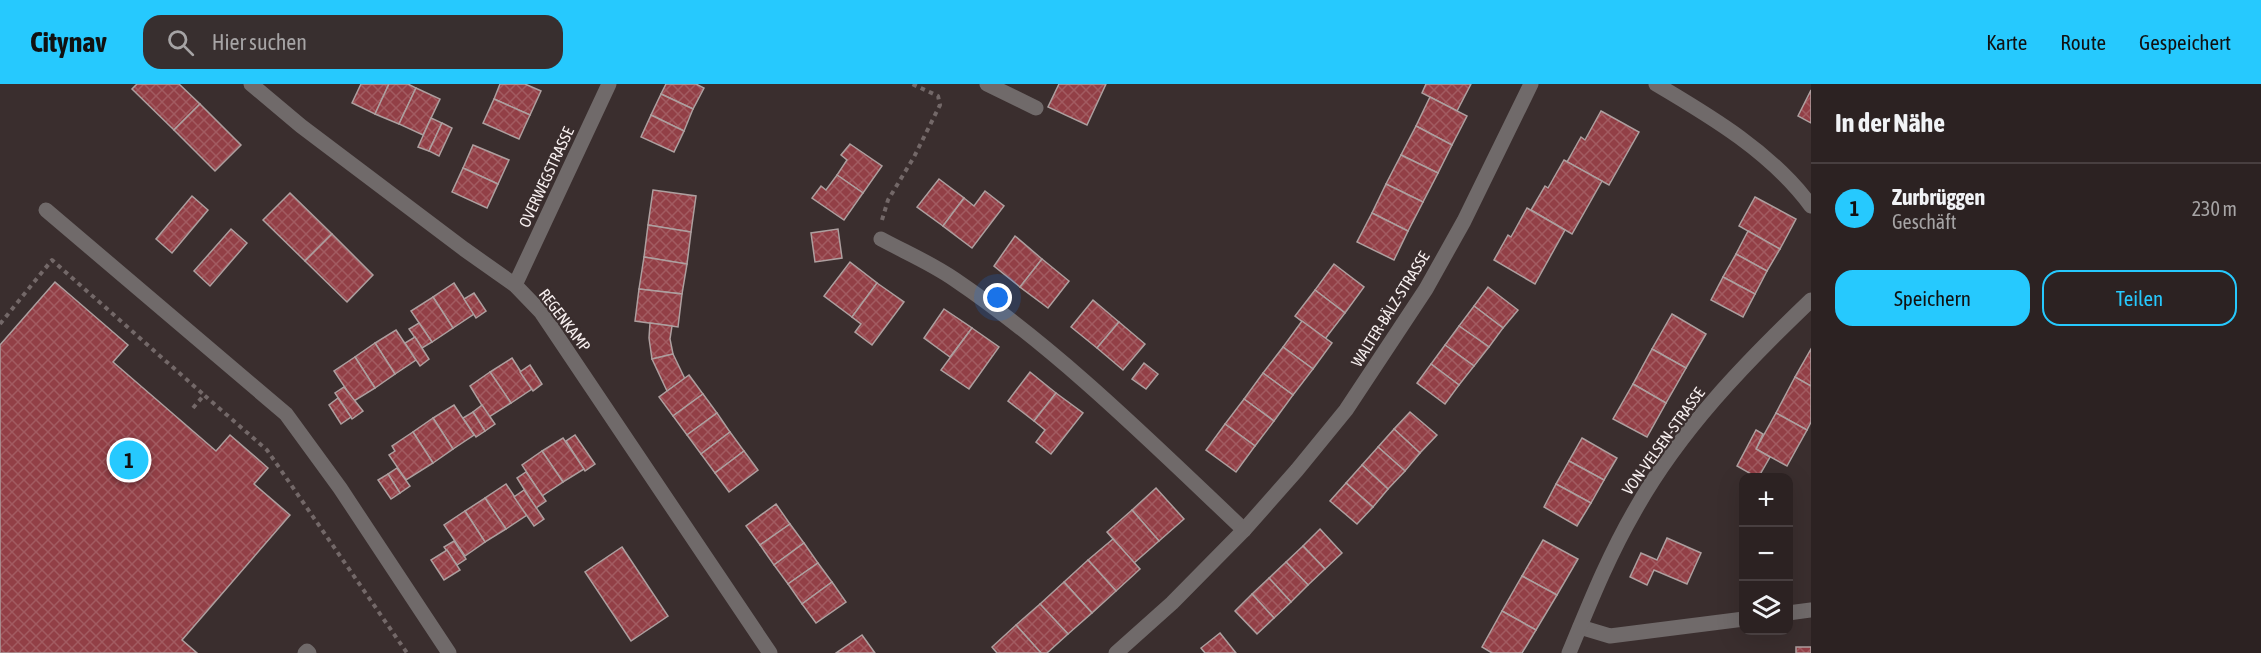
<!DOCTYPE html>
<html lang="de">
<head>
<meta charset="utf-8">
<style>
  body { margin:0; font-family:"Asap Condensed",sans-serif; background:#382f2f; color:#f1f3f6 }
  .controls { position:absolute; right:18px; bottom:18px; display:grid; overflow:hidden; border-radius:12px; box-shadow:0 6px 24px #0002 }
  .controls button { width:54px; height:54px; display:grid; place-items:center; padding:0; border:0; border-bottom:2px solid #483f40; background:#2c2222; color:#f1f3f6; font:30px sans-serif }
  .you { position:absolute; left:998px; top:214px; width:21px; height:21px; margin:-15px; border:4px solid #fff; border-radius:50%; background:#1a73e8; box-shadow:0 0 0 9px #1a73e833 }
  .badge { display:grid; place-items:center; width:39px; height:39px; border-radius:50%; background:#26c9fe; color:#111; font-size:20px; font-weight:700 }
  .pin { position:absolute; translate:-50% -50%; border:3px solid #fff; box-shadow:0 2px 6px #0006 }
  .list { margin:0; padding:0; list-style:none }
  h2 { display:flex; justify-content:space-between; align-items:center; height:78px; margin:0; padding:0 24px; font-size:26px }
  h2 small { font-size:20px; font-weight:400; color:#a6a4a5 }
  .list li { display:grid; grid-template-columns:39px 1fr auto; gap:18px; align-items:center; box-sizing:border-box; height:90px; padding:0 24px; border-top:2px solid #483f40 }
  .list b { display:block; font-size:22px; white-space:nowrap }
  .list p { margin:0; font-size:20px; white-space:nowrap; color:#a6a4a5 }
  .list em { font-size:20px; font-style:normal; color:#a6a4a5 }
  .actions { display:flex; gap:12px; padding:18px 24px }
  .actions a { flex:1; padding:14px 0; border:2px solid #26c9fe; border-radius:18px; text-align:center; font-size:21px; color:#26c9fe }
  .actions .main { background:#26c9fe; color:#111 }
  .icon { flex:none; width:33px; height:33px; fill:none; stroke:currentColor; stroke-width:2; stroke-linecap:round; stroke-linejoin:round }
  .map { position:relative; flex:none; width:1811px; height:569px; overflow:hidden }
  header { display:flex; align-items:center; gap:36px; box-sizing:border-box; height:84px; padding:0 30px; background:#26c9fe; color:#111 }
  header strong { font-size:28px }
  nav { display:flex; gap:33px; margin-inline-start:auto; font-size:21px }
  .search { width:420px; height:54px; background:#382f2f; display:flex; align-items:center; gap:15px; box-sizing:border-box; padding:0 21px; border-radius:18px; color:#a6a4a5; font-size:22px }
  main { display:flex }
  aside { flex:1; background:#2c2222 }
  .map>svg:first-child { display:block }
  .building { fill:url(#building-cross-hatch); stroke:#ad9f9f; stroke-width:1.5 }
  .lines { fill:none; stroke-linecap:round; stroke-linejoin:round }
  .path { stroke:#736868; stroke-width:4; stroke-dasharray:4.5 4.5; stroke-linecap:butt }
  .lane { stroke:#706a6a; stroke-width:15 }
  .street { stroke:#706a6a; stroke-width:15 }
  .labels { text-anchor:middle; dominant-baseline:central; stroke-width:4.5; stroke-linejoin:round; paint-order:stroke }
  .street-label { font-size:16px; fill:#f7efef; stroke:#3a2e2e }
</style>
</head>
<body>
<header>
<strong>Citynav</strong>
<div class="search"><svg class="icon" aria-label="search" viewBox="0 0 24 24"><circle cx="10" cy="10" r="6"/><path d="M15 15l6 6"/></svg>Hier suchen</div>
<nav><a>Karte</a><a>Route</a><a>Gespeichert</a></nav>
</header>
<main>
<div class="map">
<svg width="1811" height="569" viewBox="0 0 1811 569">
  <defs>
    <pattern id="building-cross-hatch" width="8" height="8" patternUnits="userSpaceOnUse" patternTransform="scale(1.5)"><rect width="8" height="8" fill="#923f46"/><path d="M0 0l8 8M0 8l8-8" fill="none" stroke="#a25b61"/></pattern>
  </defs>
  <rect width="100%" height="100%" fill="#3a2e2e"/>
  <!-- building -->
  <g class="building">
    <path d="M 137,0 L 179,0 L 200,20 L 174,46 L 132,5 Z"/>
    <path d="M 361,0 L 389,0 L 375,30 L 352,19 Z"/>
    <path d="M 389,0 L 408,0 L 416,4 L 399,40 L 375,30 Z"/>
    <path d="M 500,0 L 525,0 L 541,7 L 530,31 L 494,15 Z"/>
    <path d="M 666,0 L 696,0 L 704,4 L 693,25 L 661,10 Z"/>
    <path d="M 1059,0 L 1106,0 L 1087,41 L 1048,23 Z"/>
    <path d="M 1426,0 L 1471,0 L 1457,27 L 1422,9 Z"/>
    <path d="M 416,4 L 440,15 L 423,51 L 399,40 Z"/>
    <path d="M 1811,6 L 1811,39 L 1798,32 Z"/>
    <path d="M 661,10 L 693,25 L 684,47 L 651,31 Z"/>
    <path d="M 1430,13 L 1467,32 L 1452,61 L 1416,42 Z"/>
    <path d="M 494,15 L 530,31 L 519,55 L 483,39 Z"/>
    <path d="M 200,20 L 241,61 L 215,87 L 174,46 Z"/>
    <path d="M 1601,27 L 1639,48 L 1609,101 L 1567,78 L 1581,53 L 1585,56 Z"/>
    <path d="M 651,31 L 684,47 L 674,68 L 641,53 Z"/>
    <path d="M 431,34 L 442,39 L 429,67 L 418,63 Z"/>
    <path d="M 442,39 L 452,44 L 439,72 L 429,67 Z"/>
    <path d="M 1416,42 L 1452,61 L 1438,89 L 1401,71 Z"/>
    <path d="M 850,60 L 882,82 L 863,109 L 837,91 L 847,76 L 841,71 Z"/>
    <path d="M 473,61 L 509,76 L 498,100 L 463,84 Z"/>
    <path d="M 1401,71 L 1438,89 L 1423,118 L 1386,100 Z"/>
    <path d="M 1564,76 L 1602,97 L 1572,150 L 1531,126 L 1545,102 L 1548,104 Z"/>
    <path d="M 463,84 L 498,100 L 487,124 L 452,108 Z"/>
    <path d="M 837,91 L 863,109 L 844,136 L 812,114 L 821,102 L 826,106 Z"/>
    <path d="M 939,95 L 964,114 L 943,142 L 917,123 Z"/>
    <path d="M 1386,100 L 1423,118 L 1408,147 L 1372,129 Z"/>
    <path d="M 653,106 L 696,112 L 691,148 L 648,141 Z"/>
    <path d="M 985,107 L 1004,122 L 972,164 L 943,142 L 964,114 L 974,122 Z"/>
    <path d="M 290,109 L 332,150 L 305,177 L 263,136 Z"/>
    <path d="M 192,112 L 208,126 L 172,169 L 156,155 Z"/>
    <path d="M 1755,113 L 1796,135 L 1780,165 L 1739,142 Z"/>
    <path d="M 1527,124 L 1565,146 L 1535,200 L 1494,176 L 1508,151 L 1511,153 Z"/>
    <path d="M 1372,129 L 1408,147 L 1394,176 L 1357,158 Z"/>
    <path d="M 648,141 L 691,148 L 687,180 L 644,173 Z"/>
    <path d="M 231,145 L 247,159 L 210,202 L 194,187 Z"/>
    <path d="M 838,145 L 842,174 L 815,178 L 811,149 Z"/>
    <path d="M 1748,147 L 1780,165 L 1767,187 L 1736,170 Z"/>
    <path d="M 332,150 L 373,191 L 347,218 L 305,177 Z"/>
    <path d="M 1015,152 L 1042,175 L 1020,203 L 994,182 Z"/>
    <path d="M 1736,170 L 1767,187 L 1755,210 L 1723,193 Z"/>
    <path d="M 644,173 L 687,180 L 682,210 L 639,205 Z"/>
    <path d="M 1042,175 L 1069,197 L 1048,224 L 1020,203 Z"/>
    <path d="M 850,178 L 877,199 L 852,233 L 824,212 Z"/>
    <path d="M 1334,180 L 1364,203 L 1345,229 L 1315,206 Z"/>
    <path d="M 1723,193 L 1755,210 L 1743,233 L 1711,216 Z"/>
    <path d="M 55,198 L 128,261 L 113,278 L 216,367 L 230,351 L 268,384 L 254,400 L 290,431 L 182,556 L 197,569 L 0,569 L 0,261 Z"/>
    <path d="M 454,199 L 474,230 L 453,244 L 433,213 Z"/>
    <path d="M 877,199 L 904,218 L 872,261 L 855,248 L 861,240 L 852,233 Z"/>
    <path d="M 1488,203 L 1518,226 L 1503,244 L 1474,222 Z"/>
    <path d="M 639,205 L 682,210 L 678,243 L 635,237 Z"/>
    <path d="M 1315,206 L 1345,229 L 1325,255 L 1295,232 Z"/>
    <path d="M 474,209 L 486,227 L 476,234 L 464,215 Z"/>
    <path d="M 433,213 L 453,244 L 432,258 L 411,227 Z"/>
    <path d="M 1093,216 L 1119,238 L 1097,264 L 1071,243 Z"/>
    <path d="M 1474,222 L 1503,244 L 1489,263 L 1459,242 Z"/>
    <path d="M 944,225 L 972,244 L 950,273 L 924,254 Z"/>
    <path d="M 1672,230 L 1706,250 L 1686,284 L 1652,265 Z"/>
    <path d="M 1302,237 L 1332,259 L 1313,285 L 1283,263 Z"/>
    <path d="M 1119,238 L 1145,260 L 1123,286 L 1097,264 Z"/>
    <path d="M 419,239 L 432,258 L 422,264 L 409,245 Z"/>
    <path d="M 650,239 L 672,242 L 670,255 L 673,270 L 652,275 L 649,254 Z"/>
    <path d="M 1459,242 L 1489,263 L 1474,282 L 1445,261 Z"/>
    <path d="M 972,244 L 999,263 L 969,305 L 941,286 Z"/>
    <path d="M 396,246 L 416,276 L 395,290 L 375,259 Z"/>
    <path d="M 415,253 L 429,275 L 420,282 L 405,259 Z"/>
    <path d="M 375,259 L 395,290 L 375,304 L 355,273 Z"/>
    <path d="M 1445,261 L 1474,282 L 1459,301 L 1431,280 Z"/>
    <path d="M 1283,263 L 1313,285 L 1293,311 L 1263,289 Z"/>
    <path d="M 1652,265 L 1686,284 L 1666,319 L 1633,300 Z"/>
    <path d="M 1811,265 L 1811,302 L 1795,293 Z"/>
    <path d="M 673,270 L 685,295 L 667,307 L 652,275 Z"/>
    <path d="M 355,273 L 375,304 L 354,317 L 334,287 Z"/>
    <path d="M 512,274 L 532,305 L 511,319 L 490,288 Z"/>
    <path d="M 1144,279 L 1158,290 L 1146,305 L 1132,295 Z"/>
    <path d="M 1431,280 L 1459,301 L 1445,320 L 1417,299 Z"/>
    <path d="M 530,281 L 542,300 L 533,307 L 520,288 Z"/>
    <path d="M 490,288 L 511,319 L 489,333 L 470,302 Z"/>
    <path d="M 1030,288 L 1056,309 L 1034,337 L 1008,317 Z"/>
    <path d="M 1263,289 L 1293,311 L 1274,337 L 1244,315 Z"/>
    <path d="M 689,291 L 703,310 L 673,332 L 659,313 Z"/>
    <path d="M 1795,293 L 1811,302 L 1811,338 L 1807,346 L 1776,329 Z"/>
    <path d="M 1633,300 L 1666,319 L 1647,353 L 1613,335 Z"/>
    <path d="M 344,303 L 363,327 L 352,335 L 335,309 Z"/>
    <path d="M 1056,309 L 1083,329 L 1051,370 L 1036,358 L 1045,346 L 1034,337 Z"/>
    <path d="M 703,310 L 717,329 L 687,351 L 673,332 Z"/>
    <path d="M 338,314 L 351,333 L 341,340 L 329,321 Z"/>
    <path d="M 1244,315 L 1274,337 L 1255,362 L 1225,340 Z"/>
    <path d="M 454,321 L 474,351 L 453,365 L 433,334 Z"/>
    <path d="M 482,321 L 495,340 L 485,347 L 473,328 Z"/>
    <path d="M 473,328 L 485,347 L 476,353 L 463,334 Z"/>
    <path d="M 1410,328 L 1437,351 L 1420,369 L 1394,345 Z"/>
    <path d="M 717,329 L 730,348 L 701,370 L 687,351 Z"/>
    <path d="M 1776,329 L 1807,346 L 1787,382 L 1756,365 Z"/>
    <path d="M 433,334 L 453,365 L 433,379 L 413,348 Z"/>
    <path d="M 1225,340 L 1255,362 L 1236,388 L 1206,366 Z"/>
    <path d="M 1394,345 L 1420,369 L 1405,387 L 1378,363 Z"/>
    <path d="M 1756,346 L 1763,350 L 1756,365 L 1770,373 L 1758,394 L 1737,382 Z"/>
    <path d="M 413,348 L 433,379 L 406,396 L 389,371 L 395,367 L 392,362 Z"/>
    <path d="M 730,348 L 744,367 L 715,389 L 701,370 Z"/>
    <path d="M 575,351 L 595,380 L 585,387 L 566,357 Z"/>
    <path d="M 563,354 L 584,385 L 563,398 L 542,367 Z"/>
    <path d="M 1582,354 L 1617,374 L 1604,396 L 1569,377 Z"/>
    <path d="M 1378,363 L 1405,387 L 1388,405 L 1362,381 Z"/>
    <path d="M 542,367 L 563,398 L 542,412 L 522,381 Z"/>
    <path d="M 744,367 L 758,386 L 729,408 L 715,389 Z"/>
    <path d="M 1569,377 L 1604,396 L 1591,419 L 1556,400 Z"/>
    <path d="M 1362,381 L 1388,405 L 1373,423 L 1346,399 Z"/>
    <path d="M 397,384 L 410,402 L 400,409 L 388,390 Z"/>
    <path d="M 526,388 L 546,417 L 536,424 L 517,394 Z"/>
    <path d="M 388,390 L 400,409 L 391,415 L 378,396 Z"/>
    <path d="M 1346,399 L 1373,423 L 1357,440 L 1330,417 Z"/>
    <path d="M 506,400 L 527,431 L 506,445 L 485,414 Z"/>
    <path d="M 1556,400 L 1591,419 L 1577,442 L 1544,423 Z"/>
    <path d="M 1156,404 L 1184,435 L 1159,457 L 1132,426 Z"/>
    <path d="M 524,406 L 544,435 L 534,442 L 514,413 Z"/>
    <path d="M 485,414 L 506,445 L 485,458 L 465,427 Z"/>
    <path d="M 776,420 L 790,440 L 760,461 L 746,442 Z"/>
    <path d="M 1132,426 L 1159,457 L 1134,479 L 1107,448 Z"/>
    <path d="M 465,427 L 485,458 L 465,472 L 444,441 Z"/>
    <path d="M 790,440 L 804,459 L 774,481 L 760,461 Z"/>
    <path d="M 1320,445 L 1342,469 L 1325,485 L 1303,462 Z"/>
    <path d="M 1667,454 L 1701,469 L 1687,500 L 1654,486 L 1647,501 L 1630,493 L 1641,469 L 1657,476 Z"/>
    <path d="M 1113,455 L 1140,485 L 1116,507 L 1088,476 Z"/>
    <path d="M 1543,456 L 1578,475 L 1557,511 L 1522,492 Z"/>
    <path d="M 454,457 L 466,475 L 457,481 L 444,463 Z"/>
    <path d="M 804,459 L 818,479 L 788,500 L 774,481 Z"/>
    <path d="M 1303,462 L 1325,485 L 1308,501 L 1286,478 Z"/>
    <path d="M 622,463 L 668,532 L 631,557 L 585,488 Z"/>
    <path d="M 447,466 L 460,486 L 444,496 L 431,476 Z"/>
    <path d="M 1088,476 L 1116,507 L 1092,529 L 1064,498 Z"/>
    <path d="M 1286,478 L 1308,501 L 1291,518 L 1269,494 Z"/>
    <path d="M 818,479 L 832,498 L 802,520 L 788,500 Z"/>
    <path d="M 1522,492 L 1557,511 L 1536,546 L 1502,527 Z"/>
    <path d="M 1269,494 L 1291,518 L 1274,534 L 1252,510 Z"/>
    <path d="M 832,498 L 846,518 L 816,539 L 802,520 Z"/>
    <path d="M 1064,498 L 1092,529 L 1068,550 L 1040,520 Z"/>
    <path d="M 1252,510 L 1274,534 L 1257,550 L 1235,527 Z"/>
    <path d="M 1040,520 L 1068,550 L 1047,569 L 1041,569 L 1016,541 Z"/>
    <path d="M 1502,527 L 1536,546 L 1522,569 L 1492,569 L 1482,563 Z"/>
    <path d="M 1016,541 L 1041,569 L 997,569 L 992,563 Z"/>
    <path d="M 1220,549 L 1236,569 L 1205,569 L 1201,564 Z"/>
    <path d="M 862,551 L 875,569 L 836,569 Z"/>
    <rect x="1796" y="563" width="15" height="6"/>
  </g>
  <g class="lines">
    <!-- path -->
    <g class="path">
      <path d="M 882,136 L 888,116 L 914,73 L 940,21 L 938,12 L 912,0"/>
      <path d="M 0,240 L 52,176 L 204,311"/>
      <path d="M 193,324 L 204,311 L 267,366 L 407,569"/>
    </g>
    <!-- lane -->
    <g class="lane">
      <path d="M 987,0 L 1036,24"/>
      <path d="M 46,126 L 286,330 L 340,404 L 449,569"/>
      <path d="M 305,569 L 307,567 L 309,569"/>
    </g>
    <!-- street -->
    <g class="street">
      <path d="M 251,0 L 301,42 L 464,165 L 515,201 L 541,228 L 770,569"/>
      <path d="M 1656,0 C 1712,33 1772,69 1811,122"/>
      <path d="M 881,155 C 905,168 931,179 954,195 C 1059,266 1151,358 1244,446"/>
      <path d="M 515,201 L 609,0"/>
      <path d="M 1788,529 L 1811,526"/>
      <path d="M 1580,543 L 1610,552 L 1744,535"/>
      <path d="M 1116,569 L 1172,519 L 1244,446 L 1297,386 L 1346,326 L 1426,205 L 1464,137 L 1531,0"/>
      <path d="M 1569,569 C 1589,521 1608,473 1634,428 C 1679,347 1744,280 1811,216"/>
    </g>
  </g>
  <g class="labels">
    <!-- street labels -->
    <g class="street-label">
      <text transform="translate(546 93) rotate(-65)">OVERWEGSTRASSE</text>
      <text transform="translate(1390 225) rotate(-58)">WALTER-BÄLZ-STRASSE</text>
      <text transform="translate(565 236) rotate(53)">REGENKAMP</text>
      <text transform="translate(1663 357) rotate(-54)">VON-VELSEN-STRASSE</text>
    </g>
  </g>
</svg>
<div class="controls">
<button>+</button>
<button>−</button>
<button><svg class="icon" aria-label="layers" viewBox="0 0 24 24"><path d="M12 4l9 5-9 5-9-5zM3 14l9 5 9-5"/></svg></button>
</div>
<div class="you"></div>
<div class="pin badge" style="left:129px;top:376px">1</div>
</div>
<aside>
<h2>In der Nähe<small></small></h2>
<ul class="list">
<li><span class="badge">1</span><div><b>Zurbrüggen</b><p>Geschäft</p></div><em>230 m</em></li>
</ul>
<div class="actions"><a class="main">Speichern</a><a>Teilen</a></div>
</aside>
</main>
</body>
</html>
